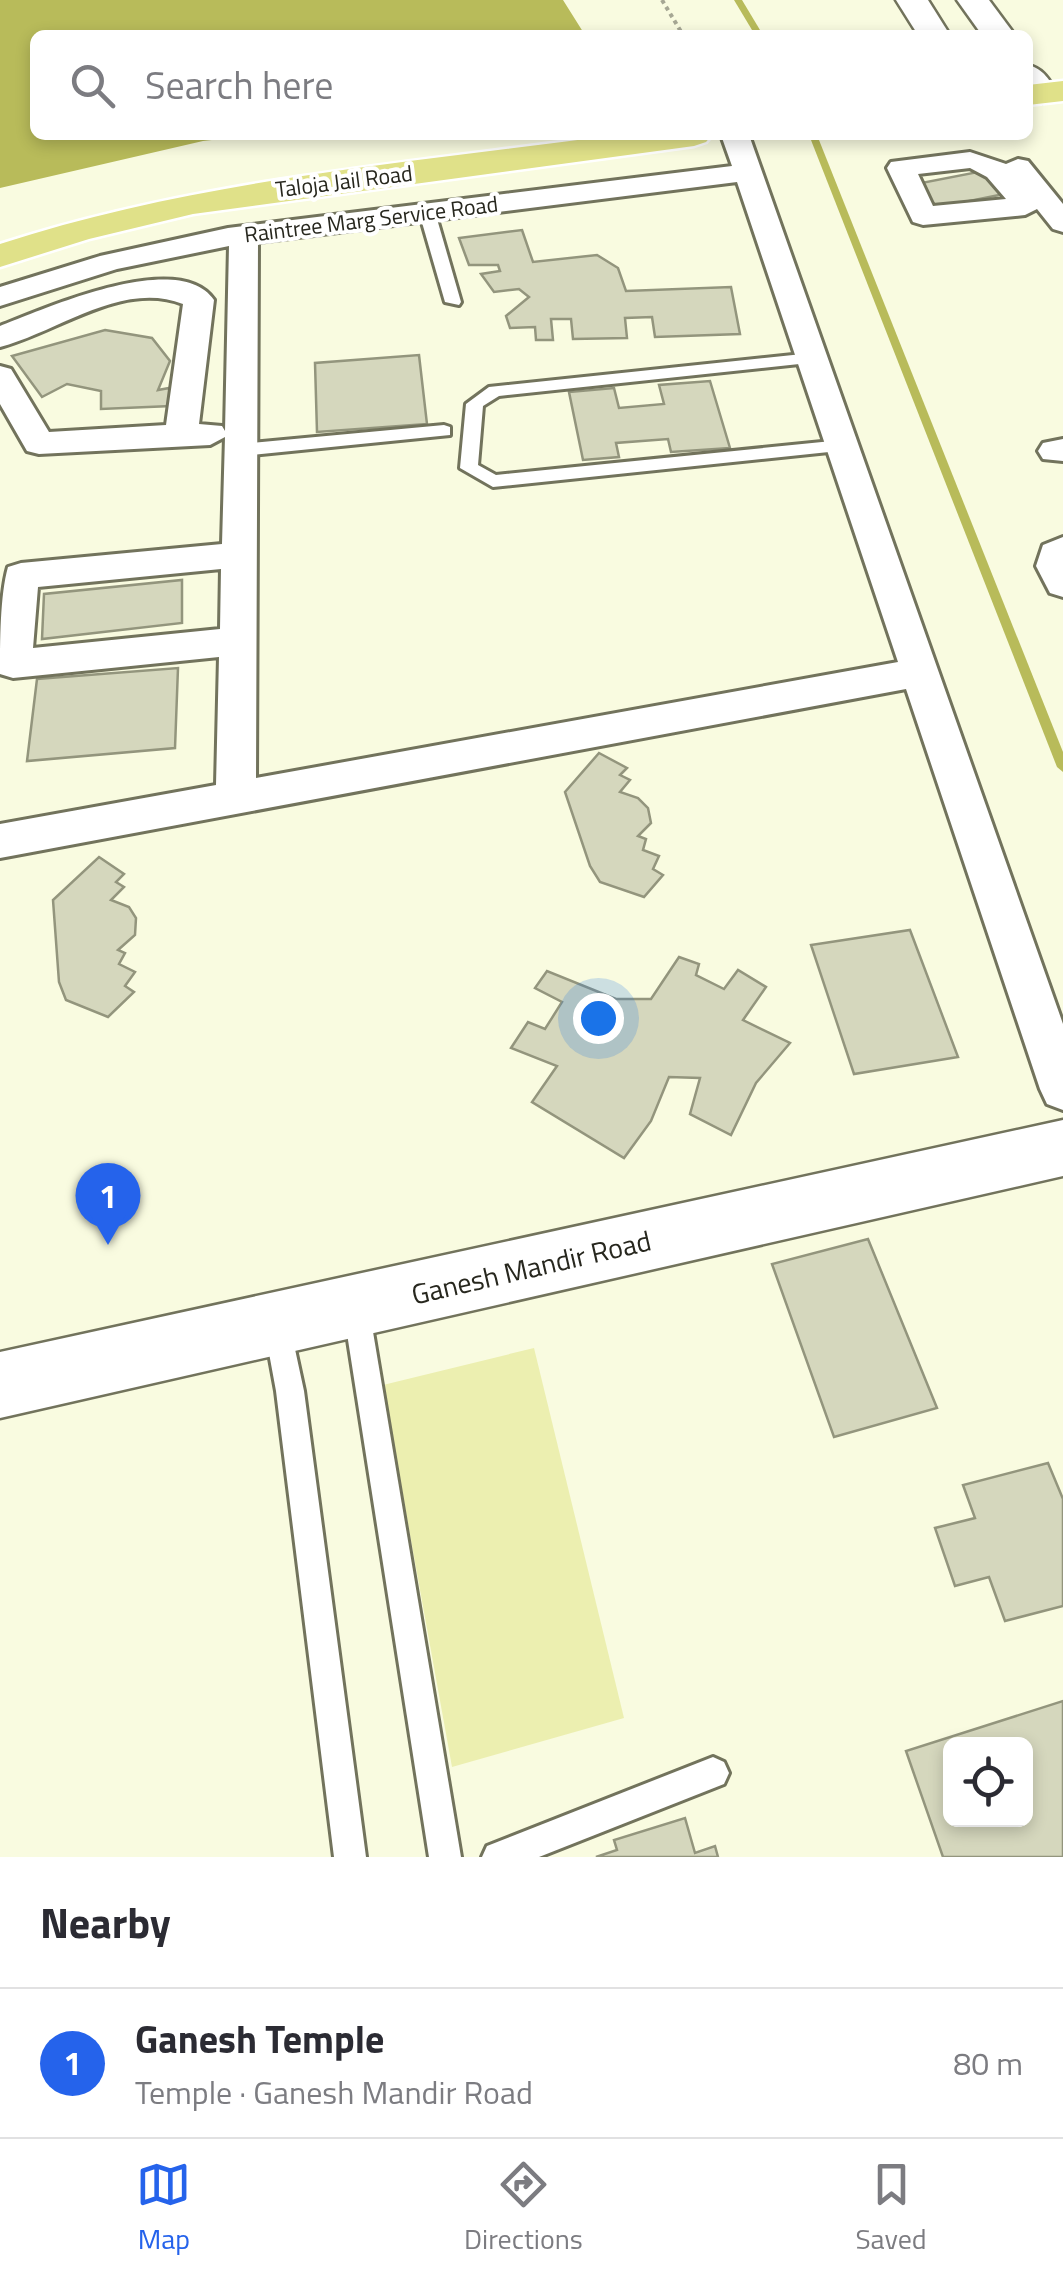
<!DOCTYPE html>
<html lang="en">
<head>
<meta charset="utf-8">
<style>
  body { margin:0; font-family:"Titillium Web",sans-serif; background:#f2f2f3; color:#2b2b33 }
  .controls { position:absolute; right:30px; bottom:30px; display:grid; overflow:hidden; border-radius:15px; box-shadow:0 5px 15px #0003 }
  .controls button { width:90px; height:90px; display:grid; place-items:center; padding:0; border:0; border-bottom:2px solid #e1e1e2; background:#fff; color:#2b2b33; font:50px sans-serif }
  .you { position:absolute; left:598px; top:1018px; width:35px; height:35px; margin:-25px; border:8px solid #fff; border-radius:50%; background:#1a73e8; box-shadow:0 0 0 15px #1a73e833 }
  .badge { display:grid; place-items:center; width:65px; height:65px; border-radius:50%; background:#2563eb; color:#fff; font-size:32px; font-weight:700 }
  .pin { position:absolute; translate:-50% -82px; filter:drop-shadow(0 2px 5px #0008) }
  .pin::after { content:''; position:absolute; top:52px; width:35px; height:30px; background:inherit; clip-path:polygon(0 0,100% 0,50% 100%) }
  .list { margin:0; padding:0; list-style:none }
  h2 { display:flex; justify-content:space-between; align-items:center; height:130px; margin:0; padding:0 40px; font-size:42px }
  h2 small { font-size:32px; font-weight:400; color:#7c7c81 }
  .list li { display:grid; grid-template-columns:65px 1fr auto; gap:30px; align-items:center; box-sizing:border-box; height:150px; padding:0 40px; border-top:2px solid #e1e1e2 }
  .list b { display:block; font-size:38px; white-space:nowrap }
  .list p { margin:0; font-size:32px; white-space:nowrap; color:#7c7c81 }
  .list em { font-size:32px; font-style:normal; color:#7c7c81 }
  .icon { flex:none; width:55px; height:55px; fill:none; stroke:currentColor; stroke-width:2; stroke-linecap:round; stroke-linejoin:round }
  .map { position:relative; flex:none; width:1063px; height:1857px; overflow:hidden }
  .search { position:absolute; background:#fff; box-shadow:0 5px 15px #0003; left:30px; right:30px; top:30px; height:110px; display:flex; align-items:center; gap:25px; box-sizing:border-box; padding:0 35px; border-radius:15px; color:#7c7c81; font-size:38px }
  .sheet { height:280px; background:#fff }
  nav { display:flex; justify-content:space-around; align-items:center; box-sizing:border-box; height:140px; border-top:2px solid #e1e1e2; background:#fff; font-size:28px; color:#7c7c81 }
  nav a { display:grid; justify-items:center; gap:5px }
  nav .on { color:#2563eb }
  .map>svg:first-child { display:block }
  .green { fill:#ecefb0 }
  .water { fill:#b8bb5a }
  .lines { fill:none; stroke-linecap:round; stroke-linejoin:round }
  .stream { fill:#b8bb5a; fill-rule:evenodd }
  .building { fill:#d5d7bd; stroke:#93957d; stroke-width:2.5; fill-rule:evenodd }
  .lane-casing { stroke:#72735c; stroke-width:6 }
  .street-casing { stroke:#72735c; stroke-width:6 }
  .secondary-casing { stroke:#72735c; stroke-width:5 }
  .primary-casing { stroke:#fff; stroke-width:5 }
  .path { stroke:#a6a794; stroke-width:4; stroke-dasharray:4 4; stroke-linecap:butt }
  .lane { fill:#fff; fill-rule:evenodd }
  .street { fill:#fff; fill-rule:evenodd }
  .secondary { fill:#fff; fill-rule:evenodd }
  .primary { fill:#e0e189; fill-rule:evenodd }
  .labels { text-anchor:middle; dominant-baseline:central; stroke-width:8; stroke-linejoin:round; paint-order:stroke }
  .far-street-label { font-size:22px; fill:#27271e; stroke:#fff }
  .street-label { font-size:28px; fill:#27271e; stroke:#fff }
</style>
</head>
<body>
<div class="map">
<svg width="1063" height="1857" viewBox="0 0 1063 1857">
  <rect width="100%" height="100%" fill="#f9fbe0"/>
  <!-- green -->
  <path class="green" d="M 534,1348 L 624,1718 L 452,1767 L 383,1385 Z"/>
  <!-- water -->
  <path class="water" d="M 0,0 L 563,0 L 585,35 L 35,35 L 35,135 L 257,135 L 203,141 L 0,188 Z"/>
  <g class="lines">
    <!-- stream -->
    <g class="stream">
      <path d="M 734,0 L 742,0 L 763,35 L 755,35 Z"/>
      <path d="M 809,135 L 817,135 L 1063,752 L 1063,772 L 1057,767 Z"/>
    </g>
  </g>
  <!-- building -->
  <g class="building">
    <path d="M 993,169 L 1014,192 L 930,209 L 911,185 Z"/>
    <path d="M 522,230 L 533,262 L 597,255 L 618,268 L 626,291 L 731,287 L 740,334 L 655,337 L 652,317 L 625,318 L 627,338 L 573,339 L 571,319 L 551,319 L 553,340 L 536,340 L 535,327 L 510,328 L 506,316 L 529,297 L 519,289 L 494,292 L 481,274 L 500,271 L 498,265 L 469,265 L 459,238 Z"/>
    <path d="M 105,330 L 152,338 L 170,361 L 158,390 L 169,388 L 171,406 L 101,409 L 101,391 L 67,384 L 42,397 L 12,356 Z"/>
    <path d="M 419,355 L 427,424 L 317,432 L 315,363 Z"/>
    <path d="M 710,381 L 730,448 L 671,452 L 668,439 L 616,443 L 619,457 L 583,460 L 569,392 L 614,388 L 619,408 L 664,404 L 659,385 Z"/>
    <path d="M 182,580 L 182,623 L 42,639 L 44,594 Z"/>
    <path d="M 178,668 L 175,748 L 27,761 L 37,679 Z"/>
    <path d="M 599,753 L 627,768 L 620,775 L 630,780 L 620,792 L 638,798 L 648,808 L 651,823 L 638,836 L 646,839 L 643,850 L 659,856 L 653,869 L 663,875 L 644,897 L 600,882 L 590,866 L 565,792 Z"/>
    <path d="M 99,857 L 124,874 L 116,882 L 124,887 L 111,900 L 129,907 L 136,918 L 135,935 L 118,950 L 125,953 L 119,964 L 135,972 L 125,986 L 134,992 L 108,1017 L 66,1000 L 59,982 L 53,900 Z"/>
    <path d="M 910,930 L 958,1057 L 854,1074 L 811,945 Z"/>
    <path d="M 679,957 L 699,964 L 696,975 L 724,989 L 738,970 L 766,987 L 743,1020 L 790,1043 L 756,1083 L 731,1135 L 690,1114 L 700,1078 L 669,1077 L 651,1121 L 624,1158 L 532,1102 L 557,1066 L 511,1048 L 528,1022 L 545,1029 L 562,1002 L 535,988 L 547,971 L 616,999 L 651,999 Z"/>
    <path d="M 868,1239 L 937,1408 L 834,1437 L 772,1264 Z"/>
    <path d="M 1048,1463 L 1063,1499 L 1063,1606 L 1005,1621 L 989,1577 L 955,1586 L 935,1528 L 975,1518 L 963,1485 Z"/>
    <path d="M 1063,1701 L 1063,1857 L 943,1857 L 906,1751 ZM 950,1744 L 1026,1744 L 1026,1820 L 950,1820 Z"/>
    <path d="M 685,1818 L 695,1853 L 715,1846 L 718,1857 L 596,1857 L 617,1850 L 614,1840 Z"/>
  </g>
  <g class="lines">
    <!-- lane casing -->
    <g class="lane-casing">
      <g id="lane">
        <path d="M 427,207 L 435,212 L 461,302 L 459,305 L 445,302 L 419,212 Z"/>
        <path d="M 812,353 L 818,354 L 818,362 L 499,396 L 483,406 L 478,465 L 496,475 L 842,440 L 851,446 L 848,450 L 493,487 L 460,468 L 466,404 L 489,387 Z"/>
        <path d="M 444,425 L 450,427 L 450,435 L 241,456 L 232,450 L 241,444 Z"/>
        <path d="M 356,1295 L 365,1299 L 369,1308 L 461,1857 L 429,1857 L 343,1308 L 347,1299 Z"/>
        <path d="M 277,1313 L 286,1317 L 290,1326 L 304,1391 L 366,1857 L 334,1857 L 276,1391 L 264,1326 L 268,1317 Z"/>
        <path d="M 713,1757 L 724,1762 L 729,1773 L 724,1784 L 539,1857 L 482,1857 L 487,1846 Z"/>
      </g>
    </g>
    <!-- street casing -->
    <g class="street-casing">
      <g id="street">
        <path d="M 721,135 L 749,135 L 1063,1024 L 1063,1110 L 1047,1104 L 1040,1089 L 906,689 L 0,858 L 0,824 L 216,785 L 219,657 L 13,678 L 0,674 C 0,642 0,595 8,567 L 21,563 L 222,544 L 225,437 L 210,445 L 39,454 L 27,451 L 0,404 L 0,366 L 11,369 L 49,432 L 166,425 L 183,304 C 122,280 58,332 0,347 L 0,326 C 44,309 179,248 214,300 L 199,424 L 222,426 L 225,431 L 229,246 L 117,269 L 0,306 L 0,287 L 100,256 L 228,228 L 732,166 ZM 737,182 L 898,662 L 256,778 L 258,242 ZM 221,569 L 220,629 L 33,648 L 38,587 Z"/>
        <path d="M 970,152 L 1006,164 L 1018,159 L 1028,161 L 1063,204 L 1063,232 L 1053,229 L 1037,209 L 1025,215 L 923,225 L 913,222 L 887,168 L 891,162 ZM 970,168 L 987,177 L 1006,199 L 933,206 L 918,174 Z"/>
        <path d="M 1063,439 L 1063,461 L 1043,459 L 1038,451 L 1043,443 Z"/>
        <path d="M 1063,537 L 1063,597 L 1050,593 L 1036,566 L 1043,545 Z"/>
      </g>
    </g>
    <!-- secondary casing -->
    <g class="secondary-casing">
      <g id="secondary">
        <path d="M 896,0 L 928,0 L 950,35 L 918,35 Z"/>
        <path d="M 957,0 L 989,0 L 1015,35 L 982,35 Z"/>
        <path d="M 1028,65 C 1044,69 1049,80 1058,93 L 1053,100 L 1041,103 L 1028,99 Z"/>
        <path d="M 1063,1120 L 1063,1176 L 0,1418 L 0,1352 Z"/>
      </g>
    </g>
    <!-- primary casing -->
    <g class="primary-casing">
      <g id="primary">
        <path d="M 1063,81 L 1063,101 L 1028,105 L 1028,85 Z"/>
        <path d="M 616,135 L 712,135 L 706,142 L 694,146 L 193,214 L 89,239 L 0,267 L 0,244 C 199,179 409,163 616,135 Z"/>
      </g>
    </g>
    <!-- path -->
    <path class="path" d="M 662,0 L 683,35"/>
    <!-- lane -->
    <use href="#lane" class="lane"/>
    <!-- street -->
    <use href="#street" class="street"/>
    <!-- secondary -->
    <use href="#secondary" class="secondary"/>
    <!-- primary -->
    <use href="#primary" class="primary"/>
  </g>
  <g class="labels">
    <!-- far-street labels -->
    <g class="far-street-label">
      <text transform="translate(344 181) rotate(-7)">Taloja Jail Road</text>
      <text transform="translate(371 219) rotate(-7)">Raintree Marg Service Road</text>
    </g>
    <!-- street labels -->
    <g class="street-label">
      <text transform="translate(531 1267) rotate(-13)">Ganesh Mandir Road</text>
    </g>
  </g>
</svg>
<div class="controls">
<button><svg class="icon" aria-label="locate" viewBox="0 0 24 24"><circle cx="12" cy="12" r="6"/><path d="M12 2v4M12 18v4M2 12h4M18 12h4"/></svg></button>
</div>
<div class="you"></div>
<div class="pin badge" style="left:108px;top:1245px">1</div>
<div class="search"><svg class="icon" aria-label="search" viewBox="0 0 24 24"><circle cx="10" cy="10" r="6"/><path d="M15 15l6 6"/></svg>Search here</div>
</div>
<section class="sheet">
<h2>Nearby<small></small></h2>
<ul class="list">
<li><span class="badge">1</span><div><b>Ganesh Temple</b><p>Temple · Ganesh Mandir Road</p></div><em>80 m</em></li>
</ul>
</section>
<nav>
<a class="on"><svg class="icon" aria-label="map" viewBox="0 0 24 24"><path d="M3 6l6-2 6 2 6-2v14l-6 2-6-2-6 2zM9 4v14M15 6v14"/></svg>Map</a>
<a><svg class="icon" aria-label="directions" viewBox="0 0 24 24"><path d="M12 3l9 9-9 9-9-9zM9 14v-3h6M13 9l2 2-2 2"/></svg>Directions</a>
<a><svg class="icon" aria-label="saved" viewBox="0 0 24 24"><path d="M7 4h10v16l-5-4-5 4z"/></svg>Saved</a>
</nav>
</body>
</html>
